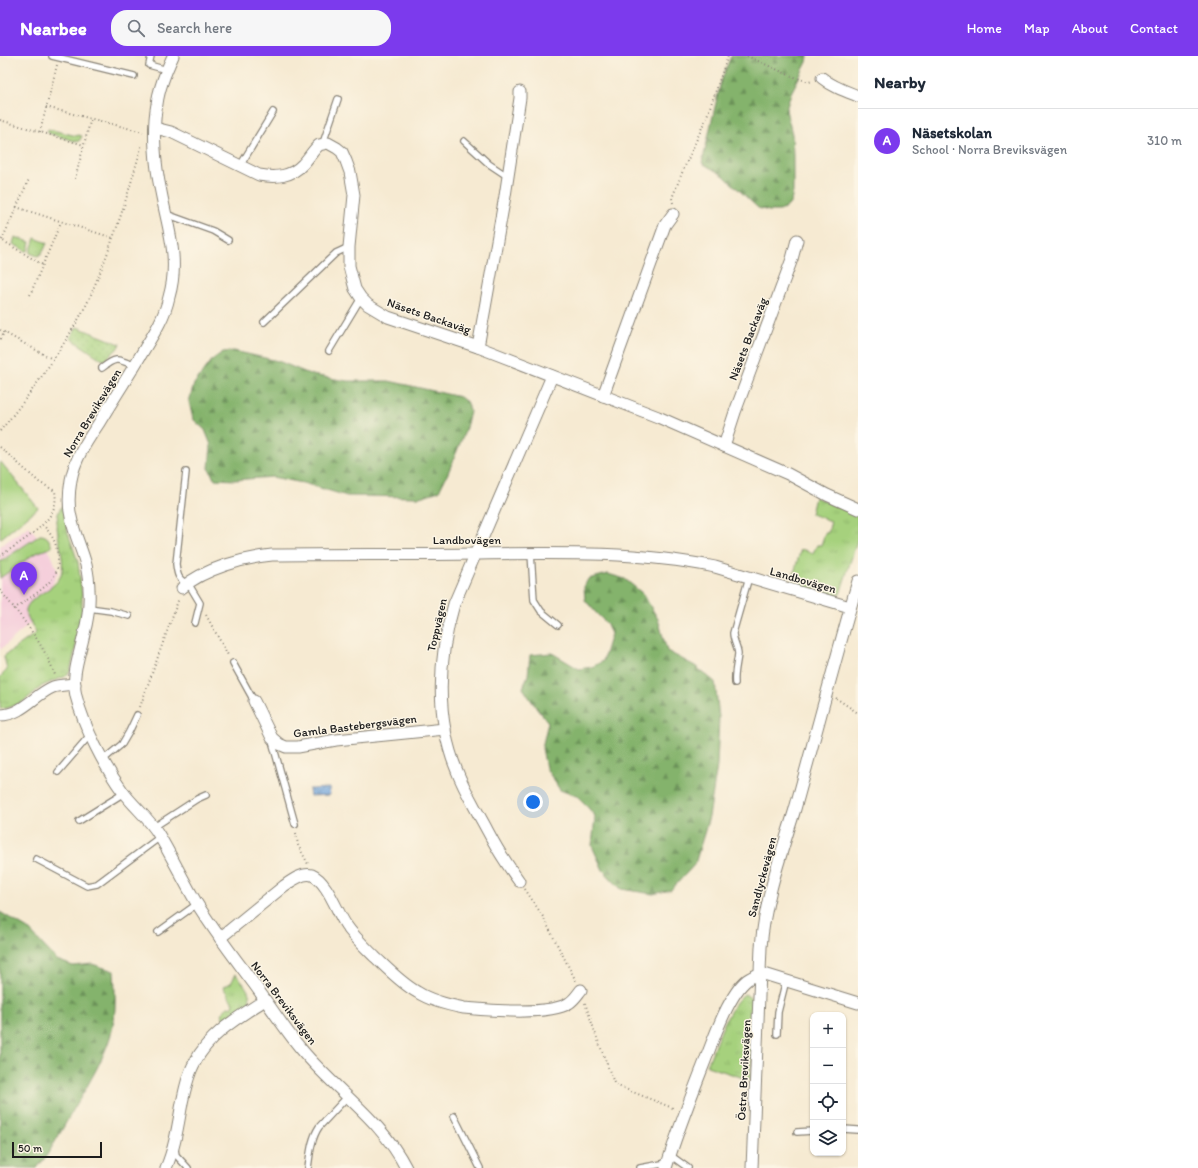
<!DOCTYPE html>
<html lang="en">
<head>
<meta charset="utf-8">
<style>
  body { margin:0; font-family:Itim,sans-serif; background:#f6f6f7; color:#1f2937 }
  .controls { position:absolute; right:12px; bottom:12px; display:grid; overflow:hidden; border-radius:8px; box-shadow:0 1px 3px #0004 }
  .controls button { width:36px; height:36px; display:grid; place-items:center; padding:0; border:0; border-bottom:1px solid #e0e1e3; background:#fff; color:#1f2937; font:20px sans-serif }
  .scale { position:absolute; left:12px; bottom:10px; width:90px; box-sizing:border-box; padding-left:4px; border:2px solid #1c1c1c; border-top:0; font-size:11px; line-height:14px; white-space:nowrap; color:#1c1c1c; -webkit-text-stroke:3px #fcf5e5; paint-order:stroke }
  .you { position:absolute; left:533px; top:746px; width:14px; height:14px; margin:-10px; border:3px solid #fff; border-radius:50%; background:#1a73e8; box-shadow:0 0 0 6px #1a73e833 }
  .badge { display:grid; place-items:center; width:26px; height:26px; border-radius:50%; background:#7c3aed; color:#fff; font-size:13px; font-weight:700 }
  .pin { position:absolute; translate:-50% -33px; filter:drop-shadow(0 1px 2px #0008) }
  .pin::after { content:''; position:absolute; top:21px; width:14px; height:12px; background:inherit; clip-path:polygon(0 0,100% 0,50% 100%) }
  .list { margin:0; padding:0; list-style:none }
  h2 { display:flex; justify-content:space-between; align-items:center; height:52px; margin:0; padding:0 16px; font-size:17px }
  h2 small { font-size:13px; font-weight:400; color:#747a83 }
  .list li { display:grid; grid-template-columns:26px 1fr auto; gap:12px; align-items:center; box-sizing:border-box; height:64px; padding:0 16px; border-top:1px solid #e0e1e3 }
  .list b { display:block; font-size:15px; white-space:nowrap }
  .list p { margin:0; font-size:13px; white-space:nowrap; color:#747a83 }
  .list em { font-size:13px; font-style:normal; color:#747a83 }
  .icon { flex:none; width:22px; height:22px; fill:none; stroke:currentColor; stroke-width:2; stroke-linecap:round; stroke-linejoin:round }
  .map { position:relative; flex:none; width:858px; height:1112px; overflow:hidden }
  header { display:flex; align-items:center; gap:24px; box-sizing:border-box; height:56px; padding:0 20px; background:#7c3aed; color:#fff }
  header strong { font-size:19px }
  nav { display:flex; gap:22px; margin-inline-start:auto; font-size:14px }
  .search { width:280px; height:36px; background:#f6f6f7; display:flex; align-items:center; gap:10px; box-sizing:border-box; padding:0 14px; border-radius:16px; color:#747a83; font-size:15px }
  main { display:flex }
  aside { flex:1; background:#fff }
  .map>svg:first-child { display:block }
  .built { fill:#f5cfdb }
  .grass { fill:url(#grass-tufts); stroke:#61764c }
  .forest { fill:url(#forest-firs); stroke:#506844 }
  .park { fill:url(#park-dots); stroke:#61764c }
  .garden { fill:#a6d17d; stroke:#61764c }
  .water { fill:url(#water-waves); stroke:#46607c }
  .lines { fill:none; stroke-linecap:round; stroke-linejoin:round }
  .lane-casing { stroke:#898377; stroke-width:8 }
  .street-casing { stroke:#898377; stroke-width:13 }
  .path { stroke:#898377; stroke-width:2; stroke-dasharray:1 3; stroke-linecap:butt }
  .lane { stroke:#fff; stroke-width:5.5 }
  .street { stroke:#fff; stroke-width:11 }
  .labels { text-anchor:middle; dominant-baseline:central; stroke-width:3; stroke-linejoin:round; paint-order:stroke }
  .street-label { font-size:12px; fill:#1c1c1c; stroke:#fcf5e5 }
</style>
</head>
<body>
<header>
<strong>Nearbee</strong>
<div class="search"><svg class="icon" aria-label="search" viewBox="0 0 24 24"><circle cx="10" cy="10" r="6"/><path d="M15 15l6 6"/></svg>Search here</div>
<nav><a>Home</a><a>Map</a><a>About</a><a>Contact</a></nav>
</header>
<main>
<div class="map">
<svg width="858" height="1112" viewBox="0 0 858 1112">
  <defs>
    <pattern id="grass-tufts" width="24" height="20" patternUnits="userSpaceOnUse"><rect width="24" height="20" fill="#a6d17d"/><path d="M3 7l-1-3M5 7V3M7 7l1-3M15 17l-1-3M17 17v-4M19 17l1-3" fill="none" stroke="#8eb36b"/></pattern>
    <pattern id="forest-firs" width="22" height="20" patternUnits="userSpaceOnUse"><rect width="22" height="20" fill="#84b36c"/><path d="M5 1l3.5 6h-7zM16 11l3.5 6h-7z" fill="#6b9158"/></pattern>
    <pattern id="park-dots" width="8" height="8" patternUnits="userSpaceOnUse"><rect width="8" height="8" fill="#a6d17d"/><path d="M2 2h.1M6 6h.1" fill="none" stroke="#8eb36b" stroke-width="1.8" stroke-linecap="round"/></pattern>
    <pattern id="water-waves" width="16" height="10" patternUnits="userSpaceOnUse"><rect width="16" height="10" fill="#70a4dd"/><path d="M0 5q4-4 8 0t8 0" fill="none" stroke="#5b85b2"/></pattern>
  </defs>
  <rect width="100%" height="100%" fill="#fcf5e5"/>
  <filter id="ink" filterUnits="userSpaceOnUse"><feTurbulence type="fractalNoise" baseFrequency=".025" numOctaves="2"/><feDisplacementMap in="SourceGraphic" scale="8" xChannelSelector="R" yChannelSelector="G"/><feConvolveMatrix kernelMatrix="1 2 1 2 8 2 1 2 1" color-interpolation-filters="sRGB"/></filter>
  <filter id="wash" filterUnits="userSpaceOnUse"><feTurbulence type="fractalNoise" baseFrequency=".012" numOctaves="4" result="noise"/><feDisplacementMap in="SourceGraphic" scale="16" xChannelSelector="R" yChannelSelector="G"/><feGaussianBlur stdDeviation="0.9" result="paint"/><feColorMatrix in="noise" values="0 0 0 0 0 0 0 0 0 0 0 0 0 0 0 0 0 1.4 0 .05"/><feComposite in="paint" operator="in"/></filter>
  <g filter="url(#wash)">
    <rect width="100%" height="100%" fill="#f6ead2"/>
    <!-- built -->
    <path class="built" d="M 29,470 L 51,498 L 58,516 L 37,561 L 0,594 L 0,490 Z"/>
    <!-- grass -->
    <g class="grass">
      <path d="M 48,73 L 77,80 L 77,79 L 82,80 L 80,84 L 77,86 L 48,77 L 47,76 Z"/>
      <path d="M 15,181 L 30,186 L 28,195 L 26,195 L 13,188 Z"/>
      <path d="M 35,182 L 47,187 L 43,196 L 38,200 L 30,197 Z"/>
      <path d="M 815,441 L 858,460 L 858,482 L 840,538 L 834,541 L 791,529 L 791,527 L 801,493 L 813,497 L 817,489 L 821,489 L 825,477 L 828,477 L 831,465 L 811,458 Z"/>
      <path d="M 64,447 L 64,454 L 68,477 L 78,506 L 82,538 L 82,556 L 75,595 L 70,616 L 66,620 L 42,630 L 23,646 L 8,652 L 0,653 L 0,621 L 7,614 L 4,600 L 36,577 L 26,558 C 23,541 56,535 61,519 C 67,501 53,476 58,458 C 59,454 62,450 64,447 Z"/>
      <path d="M 40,479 C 48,479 49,484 52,491 L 34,498 L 0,522 L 0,506 Z"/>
      <path d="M 236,918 C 242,927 254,937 248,949 L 224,963 L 221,958 C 222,956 226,953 228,951 L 232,950 L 233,947 L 223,931 L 231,927 Z"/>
      <path d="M 745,938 L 752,943 L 754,949 L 750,1024 L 707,1010 C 713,994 731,944 745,938 Z"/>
    </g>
    <!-- forest -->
    <g class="forest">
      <path d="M 731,0 L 808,0 L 807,6 L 791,37 L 786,54 L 792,78 L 793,99 L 793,136 L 791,146 L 788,150 L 780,155 L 769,155 L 758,152 L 723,119 L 702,107 L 721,25 Z"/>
      <path d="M 234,295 L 278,305 L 312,319 L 347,325 L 389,325 L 460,341 L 468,347 L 470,356 L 465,375 L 448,417 L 439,435 L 420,441 L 347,440 L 303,427 L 272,421 L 235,424 L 214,423 L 209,412 L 211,389 L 205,374 L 193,363 L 189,346 L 194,328 L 213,303 L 223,296 Z"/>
      <path d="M 608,518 L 625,523 L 643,538 L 658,563 L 667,595 L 695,610 L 715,626 L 719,661 L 717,710 L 709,761 L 695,808 L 671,834 L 653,838 L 621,833 L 603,814 L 592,790 L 595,760 L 579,741 L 560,734 L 546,712 L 542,692 L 548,666 L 533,647 L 523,632 L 528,619 L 530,599 L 552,597 L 579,613 L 592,611 L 603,605 L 611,578 L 607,568 L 598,559 L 585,544 L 584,531 L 588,523 Z"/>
      <path d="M 0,856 L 28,873 L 57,904 L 73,910 L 92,908 L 114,915 C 115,931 116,948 114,964 C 110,996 84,1035 68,1063 C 59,1079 49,1098 37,1112 L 0,1112 Z"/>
    </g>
    <!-- park -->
    <path class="park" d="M 77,271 L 120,288 L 117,293 L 104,305 L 70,282 Z"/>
    <!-- garden -->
    <path class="garden" d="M 0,405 L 38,452 L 0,483 Z"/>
    <!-- water -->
    <path class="water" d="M 329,732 L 330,739 L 310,740 L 309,733 Z"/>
  </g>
  <g filter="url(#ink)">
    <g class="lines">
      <!-- lane casing -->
      <g class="lane-casing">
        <g id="lane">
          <path d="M 52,0 L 134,20"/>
          <path d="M 151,0 L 149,9 L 167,14"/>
          <path d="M 464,85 L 489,108 L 507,120"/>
          <path d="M 323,87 L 338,43"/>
          <path d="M 240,110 L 273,56"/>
          <path d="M 166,158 L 213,175 L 228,184"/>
          <path d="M 264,266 L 336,197 L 349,191"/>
          <path d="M 329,295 L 361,242"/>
          <path d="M 102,312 C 117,300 118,303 135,310"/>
          <path d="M 186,416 L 176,508 C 177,517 178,525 188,527 L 200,547 L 195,567"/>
          <path d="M 531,497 L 534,544 L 541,555 L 558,569"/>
          <path d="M 89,552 L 111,555 L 129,560"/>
          <path d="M 233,607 L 254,645"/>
          <path d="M 735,627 C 734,617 737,608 738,598 C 738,591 733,585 733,577 L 749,521"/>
          <path d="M 272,685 L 295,768"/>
          <path d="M 103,704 L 122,688 L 129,676 L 137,659"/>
          <path d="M 58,716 L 90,679"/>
          <path d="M 79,765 L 124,737"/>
          <path d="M 154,771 L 197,743 L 206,739"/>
          <path d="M 36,803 L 87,830 L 97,828 L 160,781"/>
          <path d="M 158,876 L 197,848"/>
          <path d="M 777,978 L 778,956 L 786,924"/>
          <path d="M 454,1060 L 480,1112"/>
          <path d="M 843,1073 L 858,1074"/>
          <path d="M 797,1076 L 813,1075"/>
          <path d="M 175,1093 L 176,1099 L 188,1112"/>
          <path d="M 670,1099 L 688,1112"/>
          <path d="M 308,1112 C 310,1098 311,1083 319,1071 L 348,1040"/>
          <path d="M 640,1112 L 667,1107"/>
        </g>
      </g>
      <!-- street casing -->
      <g class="street-casing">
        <g id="street">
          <path d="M 173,0 C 166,15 159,31 157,48 C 152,74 155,109 161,136 C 168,173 180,203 169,241 C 165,260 155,276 145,292 C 130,318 114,342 99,367 C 87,385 75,402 71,424 C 69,436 68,449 71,461 C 74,478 82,493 86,509 C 88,518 89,526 89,534 C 90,549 88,563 84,578 C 80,598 71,619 76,640 C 84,671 104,710 123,736 C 134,751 150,763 159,779 C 172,801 183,824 196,846 C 213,874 234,901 254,928 C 270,950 285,974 302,994 C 336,1035 382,1064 406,1112"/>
          <path d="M 822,22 C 833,31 845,35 858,40"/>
          <path d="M 155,72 L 171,76 L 259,119 C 276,122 291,121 303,108 C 309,102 313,94 319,89 L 328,87 L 337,92 L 342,96 L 346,105 L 350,116 L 354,139 L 349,191 L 349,210 L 355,233 L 361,242 L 368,249 L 388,261 L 478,291 L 658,361 L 788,418 L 827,439 L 858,453"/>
          <path d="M 478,291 L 505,140 L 520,42 L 520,36"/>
          <path d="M 603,340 L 665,169 L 673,158"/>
          <path d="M 724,390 L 735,356 L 792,203 L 797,184"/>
          <path d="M 182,532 C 203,513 244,502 272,499 C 340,498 409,499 477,498 C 556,497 637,495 715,511 L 850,551"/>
          <path d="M 254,645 L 272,682 L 279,688 L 286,691 L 298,691 L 336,684 L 445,673"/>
          <path d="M 0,659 C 22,659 34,639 53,631 C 59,629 68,629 75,628"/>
          <path d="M 519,825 C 514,818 509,811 504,803 C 495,790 488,775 480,761 C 472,746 463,731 457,715 C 435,662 438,602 454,548 L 552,320"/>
          <path d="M 220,882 L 284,830 C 291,825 303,816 312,819 C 327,825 337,856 346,869 C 354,881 365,891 375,901 C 388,913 401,927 417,936 C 431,945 448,949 464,952 C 487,954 549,960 569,947 C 574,944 577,939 581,934"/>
          <path d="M 761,917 L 858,947"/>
          <path d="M 166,1112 C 175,1091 178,1069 182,1047 C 185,1033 188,1018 195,1006 C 210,977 239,961 265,944"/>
          <path d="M 666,1112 C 677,1076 691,1041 705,1005 C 713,984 729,938 747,924 C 751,921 756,919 761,917"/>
          <path d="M 752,1112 L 761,891 C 765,842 781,799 795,753 C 816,677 836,601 858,525"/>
        </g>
      </g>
      <!-- path -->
      <g class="path">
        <path d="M 747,0 L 789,19 L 809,26 L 812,25"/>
        <path d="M 46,51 L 143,76"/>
        <path d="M 0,64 L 84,89"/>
        <path d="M 40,76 L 57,9"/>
        <path d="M 75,123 L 91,62"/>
        <path d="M 673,147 L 672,142 L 682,117 L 707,60 L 728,0"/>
        <path d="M 16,151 L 113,182"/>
        <path d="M 0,183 L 43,209"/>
        <path d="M 2,184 L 29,123"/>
        <path d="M 30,239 L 61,166"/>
        <path d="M 0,274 L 54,304"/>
        <path d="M 0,283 L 5,276"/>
        <path d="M 0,375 C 25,345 48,313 69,279 C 78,264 88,248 94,231 C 114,184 129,136 142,88"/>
        <path d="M 0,391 L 39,426 L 55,435"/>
        <path d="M 0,500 C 16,489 44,473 52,456 C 56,449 56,442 55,435"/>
        <path d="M 0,534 C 21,561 43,586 55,619"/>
        <path d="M 14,553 C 25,545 50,530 55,518 C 58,513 58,506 58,500 C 56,486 53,480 43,469"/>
        <path d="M 206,559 L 229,601"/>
        <path d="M 836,642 L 858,657"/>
        <path d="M 140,651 L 179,542"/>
        <path d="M 296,777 L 298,789 L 308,808"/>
        <path d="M 525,833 L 542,859 L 576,925"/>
        <path d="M 585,947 L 596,979 L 614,1027 L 618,1030 L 675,1053"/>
      </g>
      <!-- lane -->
      <use href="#lane" class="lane"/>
      <!-- street -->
      <use href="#street" class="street"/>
    </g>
  </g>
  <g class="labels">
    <!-- street labels -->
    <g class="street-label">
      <text transform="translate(429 260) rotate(19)">Näsets Backaväg</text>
      <text transform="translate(748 283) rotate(-69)">Näsets Backaväg</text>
      <text transform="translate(92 357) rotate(-59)">Norra Breviksvägen</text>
      <text x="467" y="484">Landbovägen</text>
      <text transform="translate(803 524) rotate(16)">Landbovägen</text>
      <text transform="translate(437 569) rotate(-77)">Toppvägen</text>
      <text transform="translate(355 670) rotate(-7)">Gamla Bastebergsvägen</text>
      <text transform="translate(762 821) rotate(-75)">Sandlyckevägen</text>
      <text transform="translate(284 947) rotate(53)">Norra Breviksvägen</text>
      <text transform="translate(744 1014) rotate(-87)">Östra Breviksvägen</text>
    </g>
  </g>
</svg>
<div class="controls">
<button>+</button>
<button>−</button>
<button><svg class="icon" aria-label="locate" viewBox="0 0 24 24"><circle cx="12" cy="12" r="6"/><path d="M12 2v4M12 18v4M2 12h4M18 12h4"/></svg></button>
<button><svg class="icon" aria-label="layers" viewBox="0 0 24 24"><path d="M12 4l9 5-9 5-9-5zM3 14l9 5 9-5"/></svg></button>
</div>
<div class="scale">50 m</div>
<div class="you"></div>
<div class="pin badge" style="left:24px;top:539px">A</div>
</div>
<aside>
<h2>Nearby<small></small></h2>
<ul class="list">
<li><span class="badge">A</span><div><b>Näsetskolan</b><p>School · Norra Breviksvägen</p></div><em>310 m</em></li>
</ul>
</aside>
</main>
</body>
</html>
